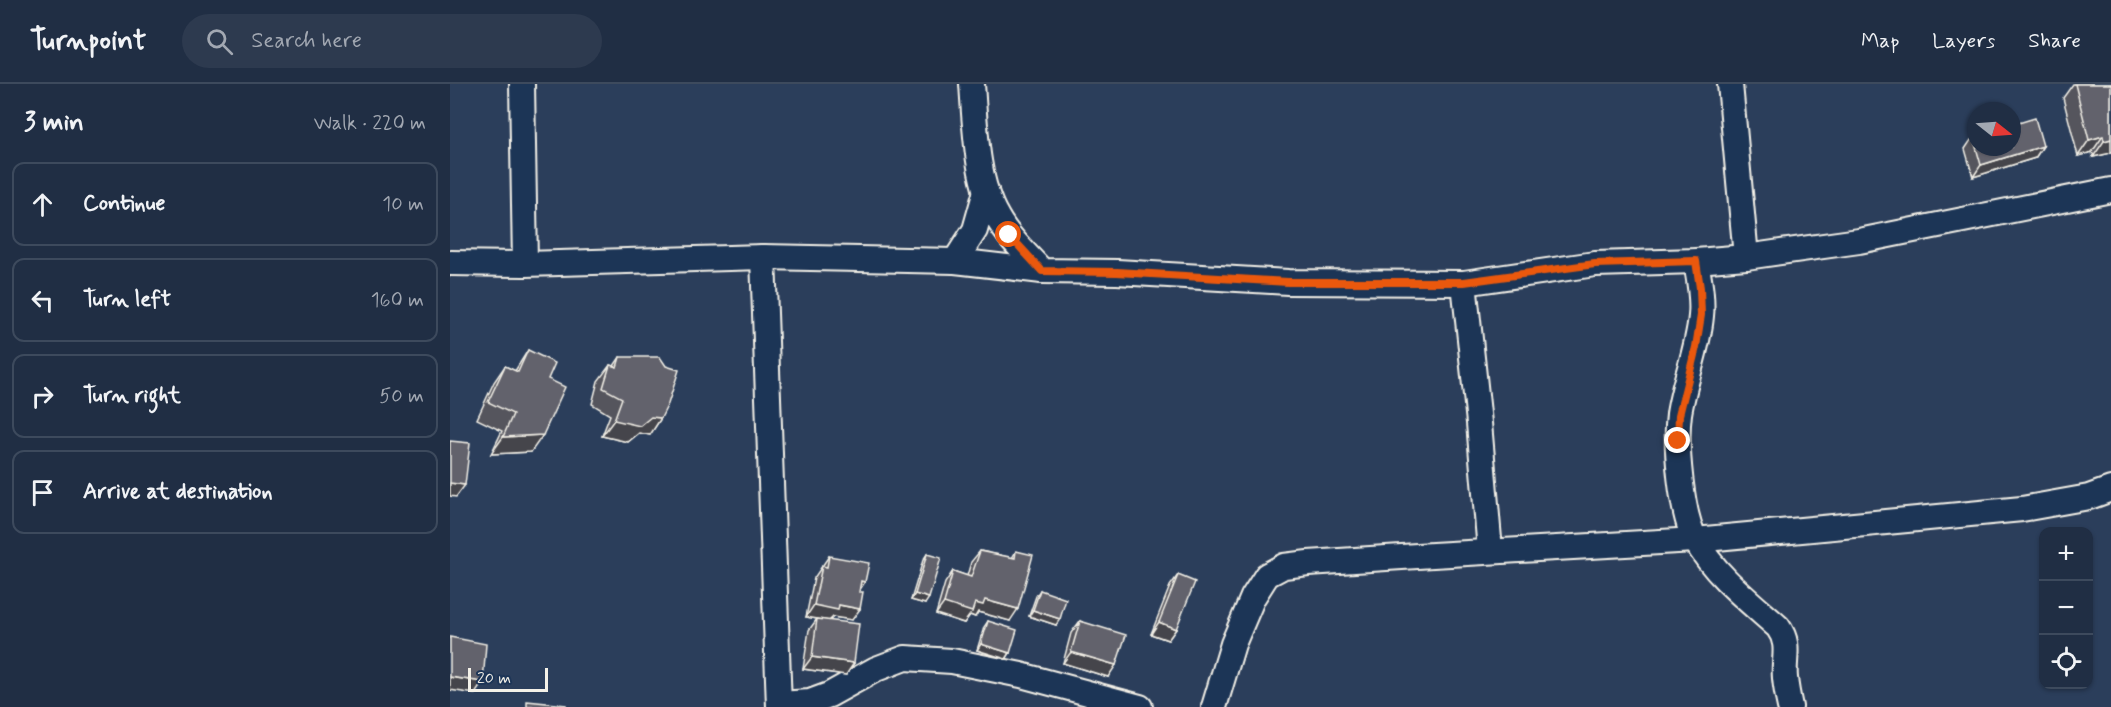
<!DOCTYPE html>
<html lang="en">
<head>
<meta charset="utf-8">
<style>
  body { margin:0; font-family:Mynerve,sans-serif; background:#2d3a4f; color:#f1f3f6 }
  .controls { position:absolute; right:18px; bottom:18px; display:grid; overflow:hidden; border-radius:12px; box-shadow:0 2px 4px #0004 }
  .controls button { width:54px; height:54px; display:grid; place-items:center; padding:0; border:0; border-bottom:2px solid #3d4a5d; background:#202e44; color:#f1f3f6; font:30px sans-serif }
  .compass { position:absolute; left:1517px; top:18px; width:54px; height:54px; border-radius:50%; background:#202e44; box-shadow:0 2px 4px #0004; rotate:107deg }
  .scale { position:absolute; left:18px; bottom:15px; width:80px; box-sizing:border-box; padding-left:6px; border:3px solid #f4f1e8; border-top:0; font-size:16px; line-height:21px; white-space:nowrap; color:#f4f1e8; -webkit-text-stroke:4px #1d3557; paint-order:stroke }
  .stop { position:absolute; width:18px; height:18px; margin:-14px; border:4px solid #ea580c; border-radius:50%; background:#fff }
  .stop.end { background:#ea580c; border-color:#fff; box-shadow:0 2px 6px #0008 }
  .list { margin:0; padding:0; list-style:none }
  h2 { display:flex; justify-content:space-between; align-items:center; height:78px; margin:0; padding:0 24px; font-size:26px }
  h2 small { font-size:20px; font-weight:400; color:#a2a8b2 }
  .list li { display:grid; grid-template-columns:39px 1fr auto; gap:18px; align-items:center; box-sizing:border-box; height:84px; margin:0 12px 12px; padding:0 12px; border:2px solid #3d4a5d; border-radius:12px }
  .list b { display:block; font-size:22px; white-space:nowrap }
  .list em { font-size:20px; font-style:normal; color:#a2a8b2 }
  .icon { flex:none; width:33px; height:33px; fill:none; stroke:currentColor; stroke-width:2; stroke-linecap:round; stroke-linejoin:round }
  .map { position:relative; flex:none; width:1661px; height:623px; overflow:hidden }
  header { display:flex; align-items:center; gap:36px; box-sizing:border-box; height:84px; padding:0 30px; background:#202e44; border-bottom:2px solid #3d4a5d }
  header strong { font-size:28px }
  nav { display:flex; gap:33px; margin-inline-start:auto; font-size:21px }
  .search { width:420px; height:54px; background:#2d3a4f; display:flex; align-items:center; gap:15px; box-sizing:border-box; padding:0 21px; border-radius:33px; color:#a2a8b2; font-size:22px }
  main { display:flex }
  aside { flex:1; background:#202e44 }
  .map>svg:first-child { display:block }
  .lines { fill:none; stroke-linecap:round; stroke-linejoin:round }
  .street-casing { stroke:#f4f1e8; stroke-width:28 }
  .street { stroke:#1d3557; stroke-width:24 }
  .wall { fill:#54545d; stroke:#f4f1e8; stroke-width:1.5 }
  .shaded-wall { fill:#45454c; stroke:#f4f1e8; stroke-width:1.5 }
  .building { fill:#62626c; stroke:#f4f1e8; stroke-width:1.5 }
  .route { stroke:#ea580c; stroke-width:8 }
</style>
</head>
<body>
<header>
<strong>Turnpoint</strong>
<div class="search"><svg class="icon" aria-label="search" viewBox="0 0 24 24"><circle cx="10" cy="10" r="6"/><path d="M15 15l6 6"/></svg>Search here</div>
<nav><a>Map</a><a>Layers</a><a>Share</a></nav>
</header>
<main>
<aside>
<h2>3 min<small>Walk · 220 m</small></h2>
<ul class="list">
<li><svg class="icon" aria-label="ahead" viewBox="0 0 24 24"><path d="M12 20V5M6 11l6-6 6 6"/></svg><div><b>Continue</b></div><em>10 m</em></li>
<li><svg class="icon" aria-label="left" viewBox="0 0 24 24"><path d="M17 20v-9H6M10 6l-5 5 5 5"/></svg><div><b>Turn left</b></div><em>160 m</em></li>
<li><svg class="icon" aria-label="right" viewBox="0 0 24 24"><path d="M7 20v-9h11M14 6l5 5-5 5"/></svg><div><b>Turn right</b></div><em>50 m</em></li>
<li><svg class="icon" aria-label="arrive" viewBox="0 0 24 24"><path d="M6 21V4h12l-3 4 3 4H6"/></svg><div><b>Arrive at destination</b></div></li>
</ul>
</aside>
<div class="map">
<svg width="1661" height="623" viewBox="0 0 1661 623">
  <rect width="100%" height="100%" fill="#2b3e5b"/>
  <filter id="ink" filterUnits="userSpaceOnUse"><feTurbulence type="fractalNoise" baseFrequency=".0167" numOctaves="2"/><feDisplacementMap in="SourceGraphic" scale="12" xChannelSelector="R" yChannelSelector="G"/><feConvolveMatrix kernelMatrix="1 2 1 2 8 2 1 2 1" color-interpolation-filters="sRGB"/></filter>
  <g filter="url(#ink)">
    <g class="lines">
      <!-- street casing -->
      <g class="street-casing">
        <g id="street">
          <path d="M 72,0 L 75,180"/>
          <path d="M 522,0 C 525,40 526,98 547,133 C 558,153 576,170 592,187"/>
          <path d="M 1280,0 L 1296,173"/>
          <path d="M 313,173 L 329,623"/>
          <path d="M 505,177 L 525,146 L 536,107"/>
          <path d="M 1246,177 C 1249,195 1253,214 1251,232 C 1248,266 1234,297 1229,330 C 1225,360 1231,431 1246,457 C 1265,491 1299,517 1328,543 C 1341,561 1333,574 1335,594 C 1336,604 1338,614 1340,623"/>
          <path d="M 0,179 L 75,180 L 313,173 L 505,177 L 592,187 L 667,188 L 838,198 L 1014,199 L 1145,180 L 1246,177 L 1296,173 L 1409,157 L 1661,106"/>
          <path d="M 1014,199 L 1029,339 L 1040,467"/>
          <path d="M 329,620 L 360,618 L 379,611 L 426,585 L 455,574 L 502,577 L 571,591 L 690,623"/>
          <path d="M 764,623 L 783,560 L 803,513 L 817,491 L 834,482 L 858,479 L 983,471 L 1245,456 L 1478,434 L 1572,425 L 1639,413 L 1661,405"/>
        </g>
      </g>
      <!-- street -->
      <use href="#street" class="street"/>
    </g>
    <!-- wall -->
    <g class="wall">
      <path d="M 1623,0 L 1661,0 L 1661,69 L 1643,73 L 1642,68 L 1628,72 L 1613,14 Z"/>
      <path d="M 1523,53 L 1593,62 L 1585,74 L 1523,93 L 1515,65 Z"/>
      <path d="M 78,266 L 98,295 L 81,368 L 41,370 L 52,347 L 27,335 L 44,298 L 55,282 L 65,287 Z"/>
      <path d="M 170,273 L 211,334 L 200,351 L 189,349 L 178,358 L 152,352 L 160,331 L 142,320 L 148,297 L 160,281 L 164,282 Z"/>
      <path d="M 530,467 L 562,474 L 566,467 L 560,537 L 528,528 L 525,533 L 520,531 L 514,539 L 486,530 L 495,499 L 503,487 L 517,492 L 521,478 Z"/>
      <path d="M 477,470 L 475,520 L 461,516 L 473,476 Z"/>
      <path d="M 379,472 L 409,506 L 402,536 L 383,533 L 380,536 L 404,579 L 396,591 L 353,585 L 359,546 L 367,535 L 356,533 L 364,494 Z"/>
      <path d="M 728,491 L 726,545 L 718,556 L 701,550 L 720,502 Z"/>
      <path d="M 590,506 L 606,541 L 579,532 L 586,512 Z"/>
      <path d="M 538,537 L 560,569 L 556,575 L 527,566 L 534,543 Z"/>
      <path d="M 630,537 L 658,593 L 613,579 L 621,549 Z"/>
    </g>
    <!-- shaded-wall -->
    <g class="shaded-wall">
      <path d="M 1653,52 L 1642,68 L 1628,72 L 1639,56 Z"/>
      <path d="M 1661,55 L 1661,69 L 1643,73 L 1654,57 Z"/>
      <path d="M 1593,62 L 1585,74 L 1523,93 L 1531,81 Z"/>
      <path d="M 201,333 L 211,334 L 200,351 L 189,349 L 178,358 L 152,352 L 164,336 Z"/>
      <path d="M 93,351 L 81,368 L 41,370 L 53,353 Z"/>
      <path d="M 0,399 L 15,401 L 6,413 L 0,412 Z"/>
      <path d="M 411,497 L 415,498 L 407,510 Z"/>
      <path d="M 465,510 L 479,514 L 475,520 L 461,516 Z"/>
      <path d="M 535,516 L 568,525 L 560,537 L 528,528 L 525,533 L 520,531 L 514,539 L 486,530 L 494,519 L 525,519 Z"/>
      <path d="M 364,521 L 389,521 L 410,525 L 402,536 L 383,533 L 379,537 L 356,533 Z"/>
      <path d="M 583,526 L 610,535 L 606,541 L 579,532 Z"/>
      <path d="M 709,538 L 726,545 L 718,556 L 701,550 Z"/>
      <path d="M 531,560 L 560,569 L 556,575 L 527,566 Z"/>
      <path d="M 621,568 L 666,581 L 658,593 L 613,579 Z"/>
      <path d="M 362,573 L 404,579 L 396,591 L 353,585 Z"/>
      <path d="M 0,593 L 33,598 L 25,610 L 0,606 Z"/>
    </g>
    <!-- building -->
    <g class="building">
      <path d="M 1625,0 L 1661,0 L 1661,55 L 1654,57 L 1653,52 L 1639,56 Z"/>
      <path d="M 1585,34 L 1593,62 L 1531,81 L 1523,53 L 1526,52 L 1526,63 L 1562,63 L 1562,41 Z"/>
      <path d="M 78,266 L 105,279 L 98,295 L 115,303 L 93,351 L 53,353 L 63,330 L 38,318 L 55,282 L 68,288 Z"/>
      <path d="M 170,273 L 210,273 L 216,282 L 229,286 L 218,320 L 211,334 L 201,333 L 190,342 L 164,336 L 172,314 L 153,304 L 160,281 L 167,283 Z"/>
      <path d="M 0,357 L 20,359 L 15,401 L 0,399 Z"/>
      <path d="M 530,467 L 565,474 L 566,467 L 583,471 L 568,525 L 535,516 L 533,521 L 525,519 L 522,528 L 494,519 L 503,487 L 521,493 Z"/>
      <path d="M 477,470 L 491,474 L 479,514 L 465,510 Z"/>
      <path d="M 379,472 L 419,479 L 415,498 L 411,497 L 409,508 L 413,508 L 410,525 L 389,521 L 388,526 L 364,521 L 372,482 L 377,483 Z"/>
      <path d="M 728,491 L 745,498 L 726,545 L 709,538 Z"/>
      <path d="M 590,506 L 616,515 L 610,535 L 583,526 Z"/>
      <path d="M 367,535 L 409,540 L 404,579 L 362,573 Z"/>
      <path d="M 538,537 L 567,546 L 560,569 L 531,560 Z"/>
      <path d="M 630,537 L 676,551 L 666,581 L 621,568 Z"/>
      <path d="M 0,553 L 36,560 L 33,598 L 0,593 Z"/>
      <path d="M 77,617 L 116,621 L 116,623 L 77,623 Z"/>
    </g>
  </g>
  <g class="lines" filter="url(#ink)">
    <!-- route -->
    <path class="route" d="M 559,151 L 592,187 L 667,188 L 838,198 L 1014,198 L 1145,180 L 1246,177 L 1250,204 L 1251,231 L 1246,263 L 1229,331 L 1228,357"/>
  </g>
</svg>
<div class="controls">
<button>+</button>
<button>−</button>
<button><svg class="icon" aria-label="locate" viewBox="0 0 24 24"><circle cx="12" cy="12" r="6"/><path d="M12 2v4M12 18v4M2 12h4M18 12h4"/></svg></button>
</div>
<svg class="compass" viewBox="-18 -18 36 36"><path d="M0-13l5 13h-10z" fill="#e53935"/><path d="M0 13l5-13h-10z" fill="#a2a8b2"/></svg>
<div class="scale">20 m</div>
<div class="stop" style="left:559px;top:151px"></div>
<div class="stop end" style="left:1228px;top:357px"></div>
</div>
</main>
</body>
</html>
